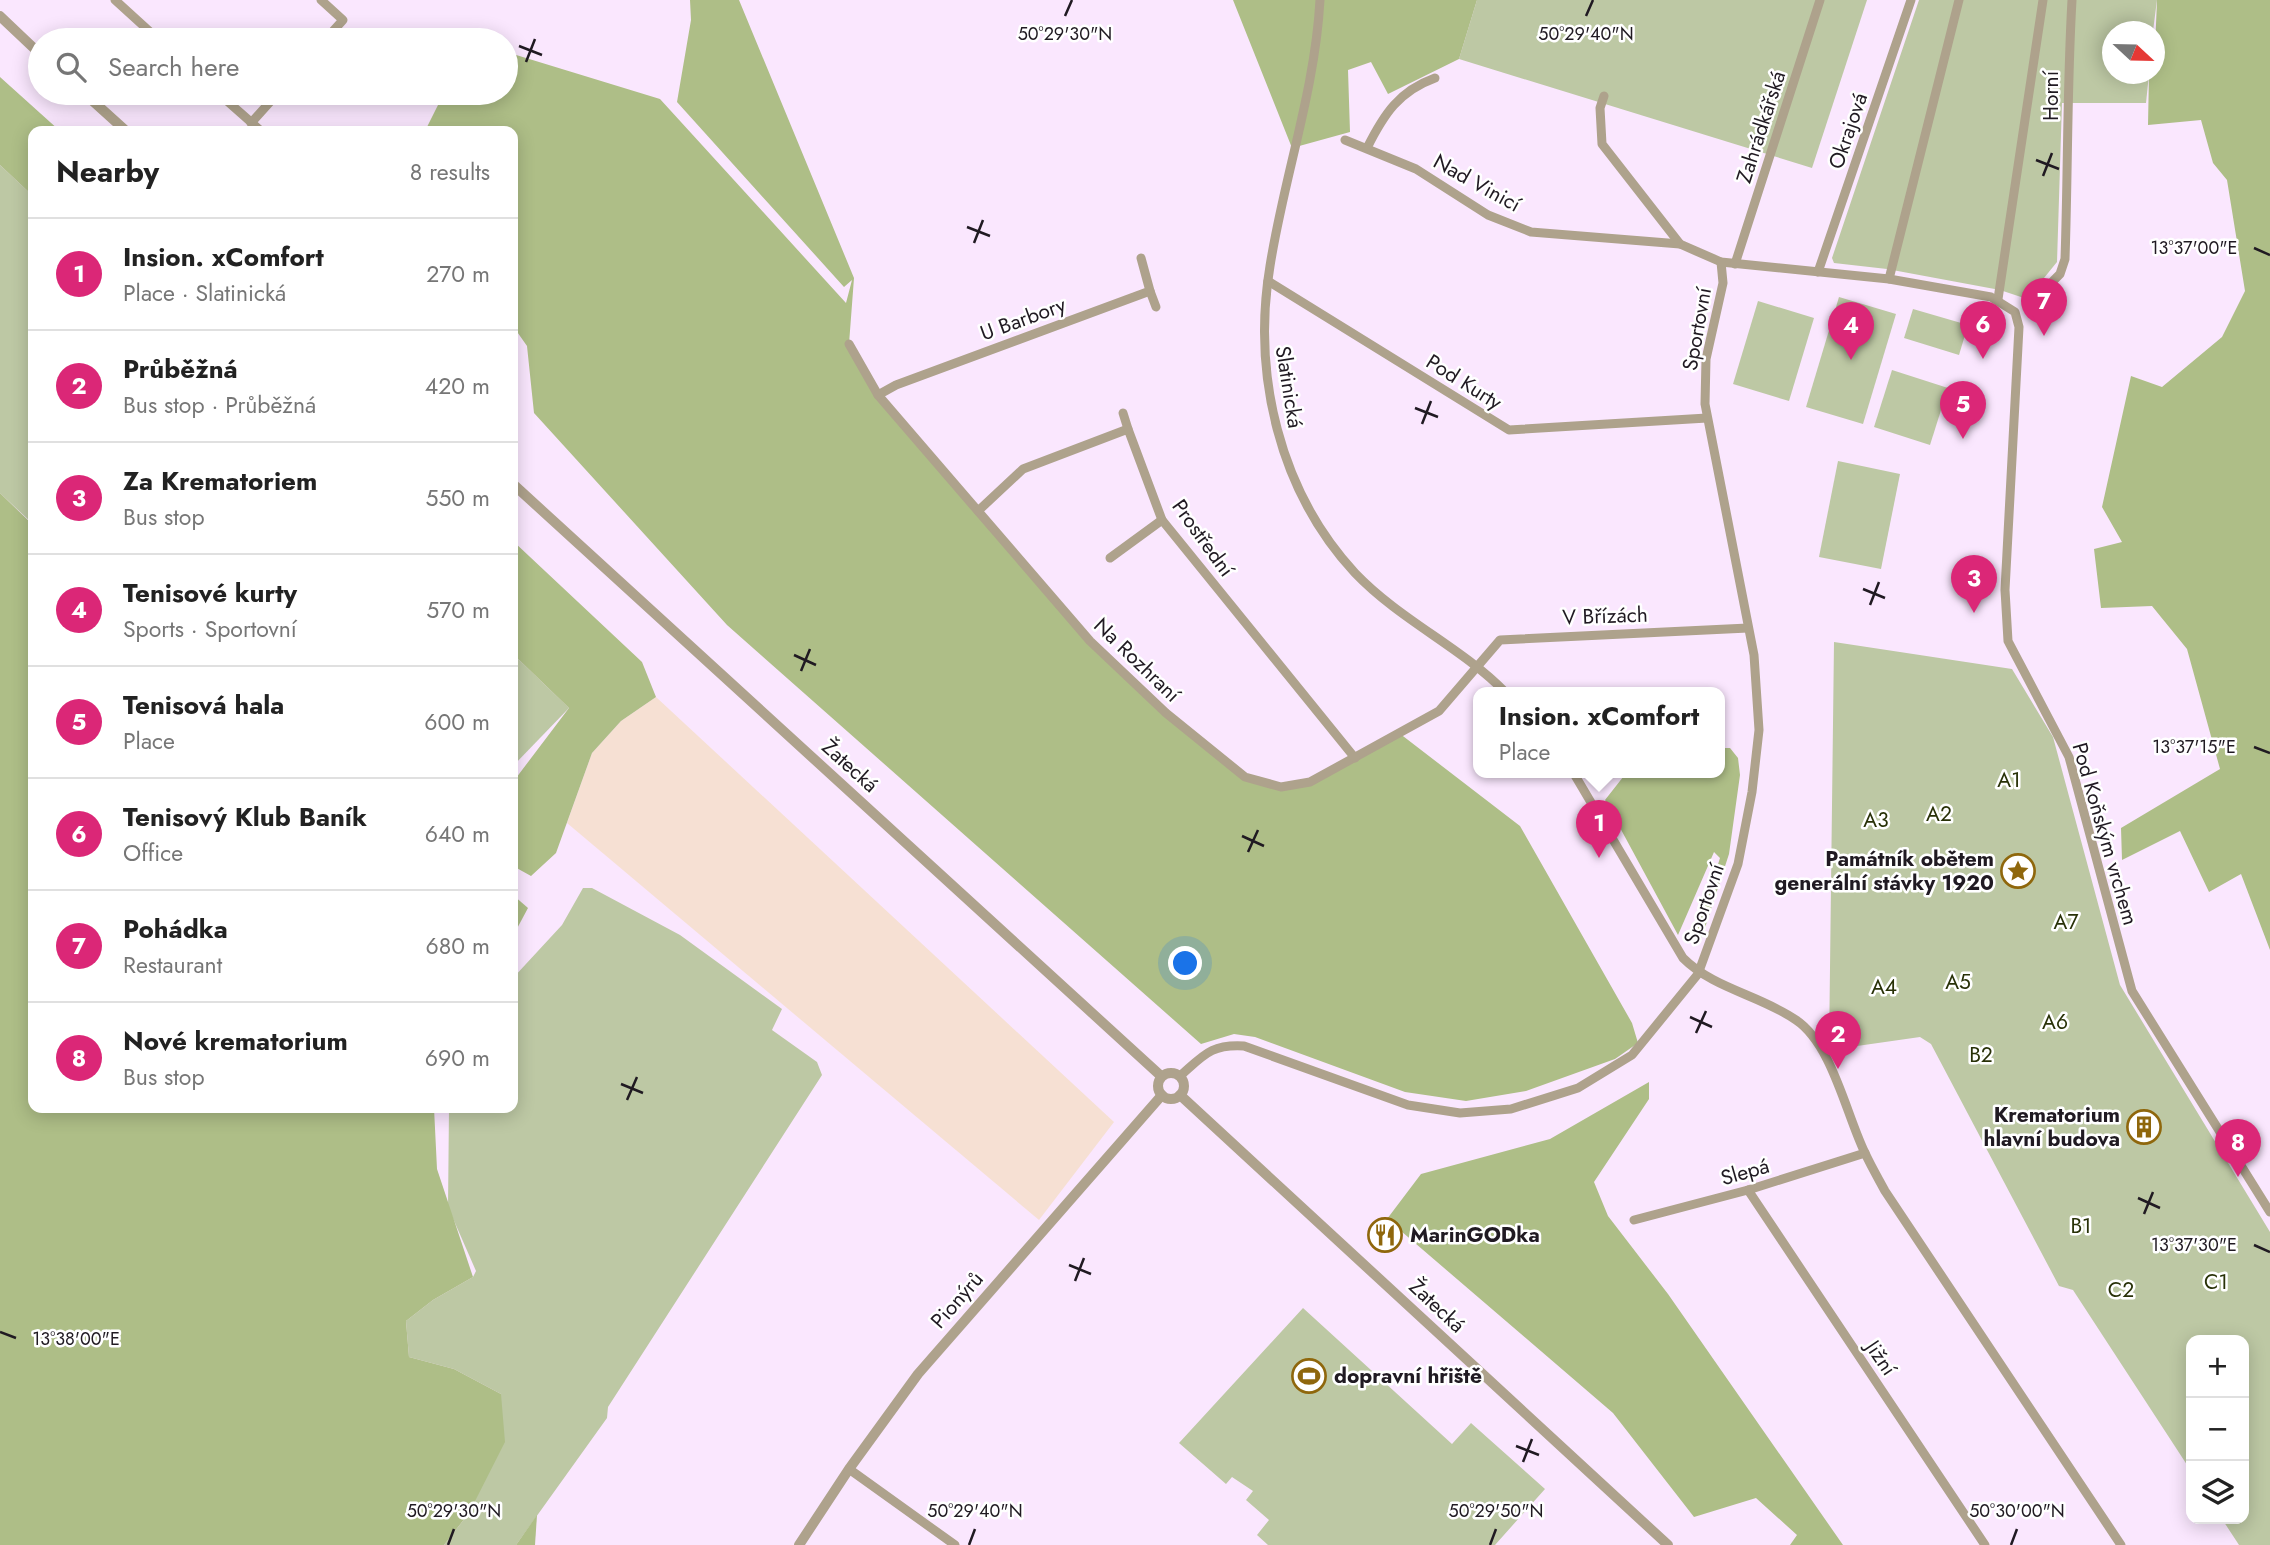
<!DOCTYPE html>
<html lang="en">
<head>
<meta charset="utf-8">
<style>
  body { margin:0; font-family:Jost,sans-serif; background:#f2f2f2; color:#222 }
  .controls { position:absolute; right:21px; bottom:21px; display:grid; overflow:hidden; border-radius:14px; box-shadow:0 4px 18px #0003 }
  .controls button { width:63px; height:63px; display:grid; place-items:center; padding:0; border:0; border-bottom:2px solid #e0e0e0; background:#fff; color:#222; font:35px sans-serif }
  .compass { position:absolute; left:2102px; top:21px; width:63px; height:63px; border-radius:50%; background:#fff; box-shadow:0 4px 18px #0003; rotate:112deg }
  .you { position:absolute; left:1186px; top:964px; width:24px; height:24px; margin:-18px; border:5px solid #fff; border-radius:50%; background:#1a73e8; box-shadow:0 0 0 10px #1a73e833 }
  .badge { display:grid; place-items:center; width:46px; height:46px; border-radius:50%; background:#db2777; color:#fff; font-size:23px; font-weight:700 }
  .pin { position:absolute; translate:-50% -58px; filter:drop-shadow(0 2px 4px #0008) }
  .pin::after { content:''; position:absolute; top:37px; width:24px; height:21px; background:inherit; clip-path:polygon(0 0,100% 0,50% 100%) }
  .popup { position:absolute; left:1473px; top:687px; width:252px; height:91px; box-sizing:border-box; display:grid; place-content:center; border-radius:14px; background:#fff; filter:drop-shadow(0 2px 5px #0005); font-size:23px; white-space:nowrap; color:#767676 }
  .popup b { font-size:26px; color:#222 }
  .popup::after { content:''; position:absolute; left:50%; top:100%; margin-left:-14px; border:14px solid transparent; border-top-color:#fff }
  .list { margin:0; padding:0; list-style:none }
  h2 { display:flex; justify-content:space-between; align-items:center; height:91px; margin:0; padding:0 28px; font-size:30px }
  h2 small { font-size:23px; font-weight:400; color:#767676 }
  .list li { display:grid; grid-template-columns:46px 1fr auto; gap:21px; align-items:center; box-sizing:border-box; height:112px; padding:0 28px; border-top:2px solid #e0e0e0 }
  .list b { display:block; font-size:26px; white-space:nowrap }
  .list p { margin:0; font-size:23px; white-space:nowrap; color:#767676 }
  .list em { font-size:23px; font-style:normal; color:#767676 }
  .icon { flex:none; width:38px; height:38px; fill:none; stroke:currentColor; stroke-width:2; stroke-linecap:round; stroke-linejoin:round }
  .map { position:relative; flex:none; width:2270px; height:1545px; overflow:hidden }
  .search { position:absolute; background:#fff; box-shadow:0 4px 18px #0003; left:28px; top:28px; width:490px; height:77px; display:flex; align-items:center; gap:18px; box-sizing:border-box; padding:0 24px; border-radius:38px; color:#767676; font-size:26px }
  .panel { position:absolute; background:#fff; box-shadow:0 4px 18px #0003; left:28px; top:126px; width:490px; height:987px; border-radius:14px }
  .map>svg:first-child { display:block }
  .industrial { fill:#f6e0d3 }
  .green { fill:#bdc8a4 }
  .forest { fill:#aebe87 }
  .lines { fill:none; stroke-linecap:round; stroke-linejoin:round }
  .minor { stroke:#aea28c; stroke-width:9 }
  .tertiary { stroke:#aea28c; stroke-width:10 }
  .ticks { fill:none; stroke:#201a22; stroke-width:2.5 }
  .labels { text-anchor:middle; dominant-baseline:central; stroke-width:5; stroke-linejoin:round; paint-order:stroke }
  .street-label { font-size:21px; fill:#201a22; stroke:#fff }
  .park-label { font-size:21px; fill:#283107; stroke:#fff }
  .poi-label { font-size:21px; font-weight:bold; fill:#201a22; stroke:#fff; text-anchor:end }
  .ticks-label { font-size:18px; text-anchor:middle; fill:#201a22; stroke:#fff; stroke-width:5; stroke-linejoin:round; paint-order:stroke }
</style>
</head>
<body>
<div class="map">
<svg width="2270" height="1545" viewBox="0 0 2270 1545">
  <rect width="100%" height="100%" fill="#fae7fe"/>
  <!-- industrial -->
  <path class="industrial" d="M 656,697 L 1114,1122 L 1039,1220 L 567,823 L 592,753 L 621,721 Z"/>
  <!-- green -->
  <g class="green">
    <path d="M 1477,0 L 1867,0 L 1812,168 L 1459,59 Z"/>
    <path d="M 1919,0 L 2157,0 L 2153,31 L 2112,32 L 2112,74 L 2149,74 L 2146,103 L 2062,103 L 2057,262 L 2027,299 L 2000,290 L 1887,269 L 1834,263 L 1832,258 Z"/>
    <path d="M 0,165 L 33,196 L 33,524 L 0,493 Z"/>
    <path d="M 1839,297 L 1896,314 L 1863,424 L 1806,407 Z"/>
    <path d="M 1758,301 L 1814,318 L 1789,401 L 1733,384 Z"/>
    <path d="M 1913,309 L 1968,325 L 1959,355 L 1904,338 Z"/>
    <path d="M 1892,370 L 1948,388 L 1930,445 L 1874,427 Z"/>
    <path d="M 1838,461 L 1900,474 L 1881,569 L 1819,557 Z"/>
    <path d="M 1834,642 L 2012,669 L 2053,737 L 2120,985 L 2270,1232 L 2270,1545 L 2239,1545 L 2222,1519 L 2244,1519 L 2244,1340 L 2191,1340 L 2191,1471 L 2073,1290 L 2059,1286 L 1931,1044 L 1920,1037 L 1829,1050 Z"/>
    <path d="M 513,654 L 569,708 L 513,766 Z"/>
    <path d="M 583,888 L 592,888 L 680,935 L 782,1009 L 772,1030 L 817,1062 L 822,1075 L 608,1407 L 607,1418 L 516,1545 L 444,1545 L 469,1513 L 501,1394 L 454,1369 L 409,1357 L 406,1321 L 433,1300 L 473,1277 L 476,1271 L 448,1207 L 449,1108 L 513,1108 L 513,978 L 562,925 Z"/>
    <path d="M 1303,1308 L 1452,1444 L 1471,1423 L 1545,1489 L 1495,1545 L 1268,1545 L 1257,1535 L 1269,1520 L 1246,1500 L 1253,1491 L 1232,1477 L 1226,1484 L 1179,1443 Z"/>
  </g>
  <!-- forest -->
  <g class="forest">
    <path d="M 690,0 L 739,0 L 854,278 L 849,344 L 878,395 L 1090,641 L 1233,770 L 1276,785 L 1315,780 L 1399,733 L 1520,826 L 1632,1023 L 1638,1043 L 1615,1059 L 1526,1091 L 1466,1101 L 1405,1092 L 1255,1037 L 1234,1034 L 1201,1044 L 727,625 L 534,413 L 527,346 L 513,326 L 513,131 L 425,131 L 444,93 L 506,93 L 506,52 L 660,99 L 846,303 L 852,280 L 844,287 L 677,102 L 691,20 Z"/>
    <path d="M 1233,0 L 1477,0 L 1459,59 L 1388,94 L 1371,62 L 1348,70 L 1350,132 L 1292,148 Z"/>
    <path d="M 2157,0 L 2270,0 L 2270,950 L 2241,874 L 2209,892 L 2180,831 L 2122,860 L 2121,828 L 2220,769 L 2187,649 L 2152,606 L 2101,608 L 2094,549 L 2122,542 L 2102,507 L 2131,376 L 2162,387 L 2222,337 L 2245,291 L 2227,180 L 2213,163 L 2201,120 L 2148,125 L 2149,74 L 2154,74 Z"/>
    <path d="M 0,77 L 60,131 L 33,131 L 33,196 L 0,165 Z"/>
    <path d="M 0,493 L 33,525 L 33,1108 L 434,1108 L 437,1169 L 473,1277 L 433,1300 L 406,1321 L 409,1357 L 454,1369 L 501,1394 L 505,1442 L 469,1513 L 444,1545 L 0,1545 Z"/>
    <path d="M 513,541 L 642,662 L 656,697 L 621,721 L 592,753 L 556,853 L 531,876 L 513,866 L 513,782 L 569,708 L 513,654 Z"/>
    <path d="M 1720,748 L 1730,748 L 1738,758 L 1740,775 L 1729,854 L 1701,940 L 1693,943 L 1720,858 L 1714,852 L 1678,935 L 1605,800 L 1627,772 L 1720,772 Z"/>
    <path d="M 513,895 L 528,908 L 513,936 Z"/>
    <path d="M 1649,1082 L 1649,1099 L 1594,1182 L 1608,1216 L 1668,1294 L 1843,1545 L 1790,1545 L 1797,1535 L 1756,1498 L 1694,1517 L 1613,1413 L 1387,1219 L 1421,1174 L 1550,1139 Z"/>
    <path d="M 537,1515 L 535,1545 L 516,1545 Z"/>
  </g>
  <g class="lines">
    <!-- minor -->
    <g class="minor">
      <path d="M 115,0 L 159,40"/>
      <path d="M 321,0 L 343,20 L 325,40"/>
      <path d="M 1320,0 C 1315,91 1284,177 1270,266 C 1252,374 1279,491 1355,573 C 1401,621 1461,647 1505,692"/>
      <path d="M 218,93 L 261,131"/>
      <path d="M 1604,96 L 1600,108 L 1602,144 L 1680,244 L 1721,262 L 1889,279 L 1991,297 L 2015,312 L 2019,327 L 2005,590 L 2008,641 L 2069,757 L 2132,991 L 2270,1212"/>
      <path d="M 251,123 L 278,93"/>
      <path d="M 1345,140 L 1416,169 L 1488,215 L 1531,232 L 1680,244"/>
      <path d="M 1367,148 C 1384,114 1399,91 1435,78"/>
      <path d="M 1735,264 L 1820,0"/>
      <path d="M 1818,272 L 1911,0"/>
      <path d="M 1889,279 L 1959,0"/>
      <path d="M 1268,281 L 1509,430 L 1707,418"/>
      <path d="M 1150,291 L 1156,307"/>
      <path d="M 1998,299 L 2043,0"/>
      <path d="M 2029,305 L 2060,274 L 2065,259 C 2068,172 2067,86 2072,0"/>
      <path d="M 849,344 L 878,395 L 1090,641 L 1166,713 L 1245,777 L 1281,787 L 1310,782 L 1439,711 L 1500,640 L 1748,628"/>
      <path d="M 878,395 L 896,385 L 1150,291 L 1141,258"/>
      <path d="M 1123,413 L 1128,429"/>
      <path d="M 978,511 L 1023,469 L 1128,429 L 1162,520 L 1355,758"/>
      <path d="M 1110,558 L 1162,520"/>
      <path d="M 1573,772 L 1683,958 C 1714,989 1760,995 1796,1020 C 1832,1044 1846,1114 1865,1153 C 1871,1166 1878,1178 1885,1191 L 2121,1545"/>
      <path d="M 1180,1076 C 1204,1055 1211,1044 1244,1046 L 1408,1105 L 1460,1113 L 1511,1109 L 1578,1088 L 1632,1055 L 1698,974 L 1738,864 L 1752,792 L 1759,730 L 1754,655 L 1705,404 L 1706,359 L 1723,283 L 1721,262"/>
      <path d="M 1748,1190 L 1985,1545"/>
      <path d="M 1634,1220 L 1748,1190 L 1865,1153"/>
      <path d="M 849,1469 L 955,1545"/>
    </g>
    <!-- tertiary -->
    <g class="tertiary">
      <path d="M 0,16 L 40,54"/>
      <path d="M 84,93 L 126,131"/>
      <path d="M 513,484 L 1161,1076"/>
      <circle cx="1171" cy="1086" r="13"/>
      <path d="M 1180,1095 L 1668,1545"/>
      <path d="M 799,1545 L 849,1469 L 918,1374 L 1162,1095"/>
    </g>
  </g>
  <!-- ticks -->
  <path class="ticks" d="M 1065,16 L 1072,0M 1586,16 L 1593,0M 519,46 L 542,55M 526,62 L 535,39M 2036,160 L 2059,169M 2043,176 L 2052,153M 967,227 L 990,236M 974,243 L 983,220M 2254,248 L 2270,255M 1415,408 L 1438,417M 1422,424 L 1431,401M 1863,589 L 1885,598M 1870,605 L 1879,582M 794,655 L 816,665M 801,671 L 810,649M 2254,747 L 2270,753M 1242,836 L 1264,846M 1248,852 L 1258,830M 1690,1017 L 1712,1027M 1696,1033 L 1706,1011M 621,1084 L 643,1093M 627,1100 L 637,1077M 2138,1198 L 2160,1208M 2144,1214 L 2153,1192M 2254,1245 L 2270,1252M 1069,1265 L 1091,1274M 1075,1281 L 1084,1258M 0,1332 L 16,1338M 1516,1446 L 1539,1455M 1523,1462 L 1532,1439M 448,1545 L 454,1529M 969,1545 L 975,1529M 1490,1545 L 1496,1529M 2011,1545 L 2017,1529"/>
  <!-- icons -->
  <defs>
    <g id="sight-ring" transform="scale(1.75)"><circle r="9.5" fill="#fff" stroke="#8f670c" stroke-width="1.5"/><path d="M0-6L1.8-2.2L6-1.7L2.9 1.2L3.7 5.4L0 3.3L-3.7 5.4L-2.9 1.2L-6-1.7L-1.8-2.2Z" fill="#8f670c"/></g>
    <g id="building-ring" transform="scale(1.75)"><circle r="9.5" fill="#fff" stroke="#8f670c" stroke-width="1.5"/><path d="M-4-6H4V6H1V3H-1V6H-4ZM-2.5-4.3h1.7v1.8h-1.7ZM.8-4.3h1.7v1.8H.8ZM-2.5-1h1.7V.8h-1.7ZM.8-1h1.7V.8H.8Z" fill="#8f670c"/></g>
    <g id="restaurant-ring" transform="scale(1.75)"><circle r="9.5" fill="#fff" stroke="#8f670c" stroke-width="1.5"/><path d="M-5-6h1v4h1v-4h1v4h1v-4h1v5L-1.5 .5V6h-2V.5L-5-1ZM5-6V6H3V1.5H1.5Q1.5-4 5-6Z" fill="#8f670c"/></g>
    <g id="stadium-ring" transform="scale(1.75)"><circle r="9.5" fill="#fff" stroke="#8f670c" stroke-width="1.5"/><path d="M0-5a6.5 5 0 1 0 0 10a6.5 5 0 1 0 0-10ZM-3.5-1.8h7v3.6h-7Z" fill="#8f670c"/></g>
  </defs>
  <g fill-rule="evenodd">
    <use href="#sight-ring" x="2018" y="871"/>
    <use href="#building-ring" x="2144" y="1127"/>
    <use href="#restaurant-ring" x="1385" y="1235"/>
    <use href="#stadium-ring" x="1309" y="1376"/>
  </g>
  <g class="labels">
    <!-- street labels -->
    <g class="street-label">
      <text transform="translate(2051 96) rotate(-90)">Horní</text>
      <text transform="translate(1761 127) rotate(-72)">Zahrádkářská</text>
      <text transform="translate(1848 131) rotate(-71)">Okrajová</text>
      <text transform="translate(1477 183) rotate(29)">Nad Vinicí</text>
      <text transform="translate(1023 319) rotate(-20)">U Barbory</text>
      <text transform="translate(1697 329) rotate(-80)">Sportovní</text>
      <text transform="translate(1464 382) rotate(32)">Pod Kurty</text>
      <text transform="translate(1289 387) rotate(81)">Slatinická</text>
      <text transform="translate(1203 538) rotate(54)">Prostřední</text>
      <text transform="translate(1605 616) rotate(-2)">V Břízách</text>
      <text transform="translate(1137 660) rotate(44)">Na Rozhraní</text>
      <text transform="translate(850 766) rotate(42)">Žatecká</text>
      <text transform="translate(2105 834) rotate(74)">Pod Koňským vrchem</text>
      <text transform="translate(1704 904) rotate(-71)">Sportovní</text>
      <text transform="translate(1745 1172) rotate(-16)">Slepá</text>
      <text transform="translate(957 1300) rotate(-49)">Pionýrů</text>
      <text transform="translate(1437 1306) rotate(43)">Žatecká</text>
      <text transform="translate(1881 1358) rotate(56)">Jižní</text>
    </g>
    <!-- park labels -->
    <g class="park-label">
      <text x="2009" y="780">A1</text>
      <text x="1939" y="814">A2</text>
      <text x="1876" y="820">A3</text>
      <text x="2066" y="922">A7</text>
      <text x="1958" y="982">A5</text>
      <text x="1884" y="987">A4</text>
      <text x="2055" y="1022">A6</text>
      <text x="1981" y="1055">B2</text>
      <text x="2081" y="1226">B1</text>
      <text x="2216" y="1282">C1</text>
      <text x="2121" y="1290">C2</text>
    </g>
    <!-- poi labels -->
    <g class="poi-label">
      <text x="1994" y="859">Památník obětem<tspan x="1994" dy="24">generální stávky 1920</tspan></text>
      <text x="2120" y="1115">Krematorium<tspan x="2120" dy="24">hlavní budova</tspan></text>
      <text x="1410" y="1235" text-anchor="start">MarinGODka</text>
      <text x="1334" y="1376" text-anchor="start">dopravní hřiště</text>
    </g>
  </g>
  <g class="ticks-label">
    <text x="1065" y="40">50°29'30"N</text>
    <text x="1586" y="40">50°29'40"N</text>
    <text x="2194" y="254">13°37'00"E</text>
    <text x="2194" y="753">13°37'15"E</text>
    <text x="2194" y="1251">13°37'30"E</text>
    <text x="76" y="1345">13°38'00"E</text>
    <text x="454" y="1517">50°29'30"N</text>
    <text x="975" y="1517">50°29'40"N</text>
    <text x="1496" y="1517">50°29'50"N</text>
    <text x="2017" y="1517">50°30'00"N</text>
  </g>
</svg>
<div class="controls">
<button>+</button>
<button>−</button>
<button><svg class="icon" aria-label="layers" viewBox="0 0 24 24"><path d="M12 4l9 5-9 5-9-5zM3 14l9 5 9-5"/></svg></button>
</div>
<svg class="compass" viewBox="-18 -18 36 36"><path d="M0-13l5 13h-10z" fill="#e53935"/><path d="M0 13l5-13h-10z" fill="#767676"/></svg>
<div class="you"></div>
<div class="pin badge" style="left:1599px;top:858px">1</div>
<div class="popup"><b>Insion. xComfort</b>Place</div>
<div class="pin badge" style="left:1838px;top:1069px">2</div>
<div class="pin badge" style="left:1974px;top:613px">3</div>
<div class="pin badge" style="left:1851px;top:360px">4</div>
<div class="pin badge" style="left:1963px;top:439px">5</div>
<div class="pin badge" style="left:1983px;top:359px">6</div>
<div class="pin badge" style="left:2044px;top:336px">7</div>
<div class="pin badge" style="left:2238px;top:1177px">8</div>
<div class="search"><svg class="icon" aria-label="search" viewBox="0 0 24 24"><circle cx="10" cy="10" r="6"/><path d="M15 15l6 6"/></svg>Search here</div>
<section class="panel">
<h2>Nearby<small>8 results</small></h2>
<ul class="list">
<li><span class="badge">1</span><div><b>Insion. xComfort</b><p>Place · Slatinická</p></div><em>270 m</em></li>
<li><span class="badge">2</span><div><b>Průběžná</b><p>Bus stop · Průběžná</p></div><em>420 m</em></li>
<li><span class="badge">3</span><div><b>Za Krematoriem</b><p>Bus stop</p></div><em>550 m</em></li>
<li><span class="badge">4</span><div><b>Tenisové kurty</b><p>Sports · Sportovní</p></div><em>570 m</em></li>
<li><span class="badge">5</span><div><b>Tenisová hala</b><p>Place</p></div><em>600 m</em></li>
<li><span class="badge">6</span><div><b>Tenisový Klub Baník</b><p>Office</p></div><em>640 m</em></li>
<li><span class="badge">7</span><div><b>Pohádka</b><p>Restaurant</p></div><em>680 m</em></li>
<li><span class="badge">8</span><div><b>Nové krematorium</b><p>Bus stop</p></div><em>690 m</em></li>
</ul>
</section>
</div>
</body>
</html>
